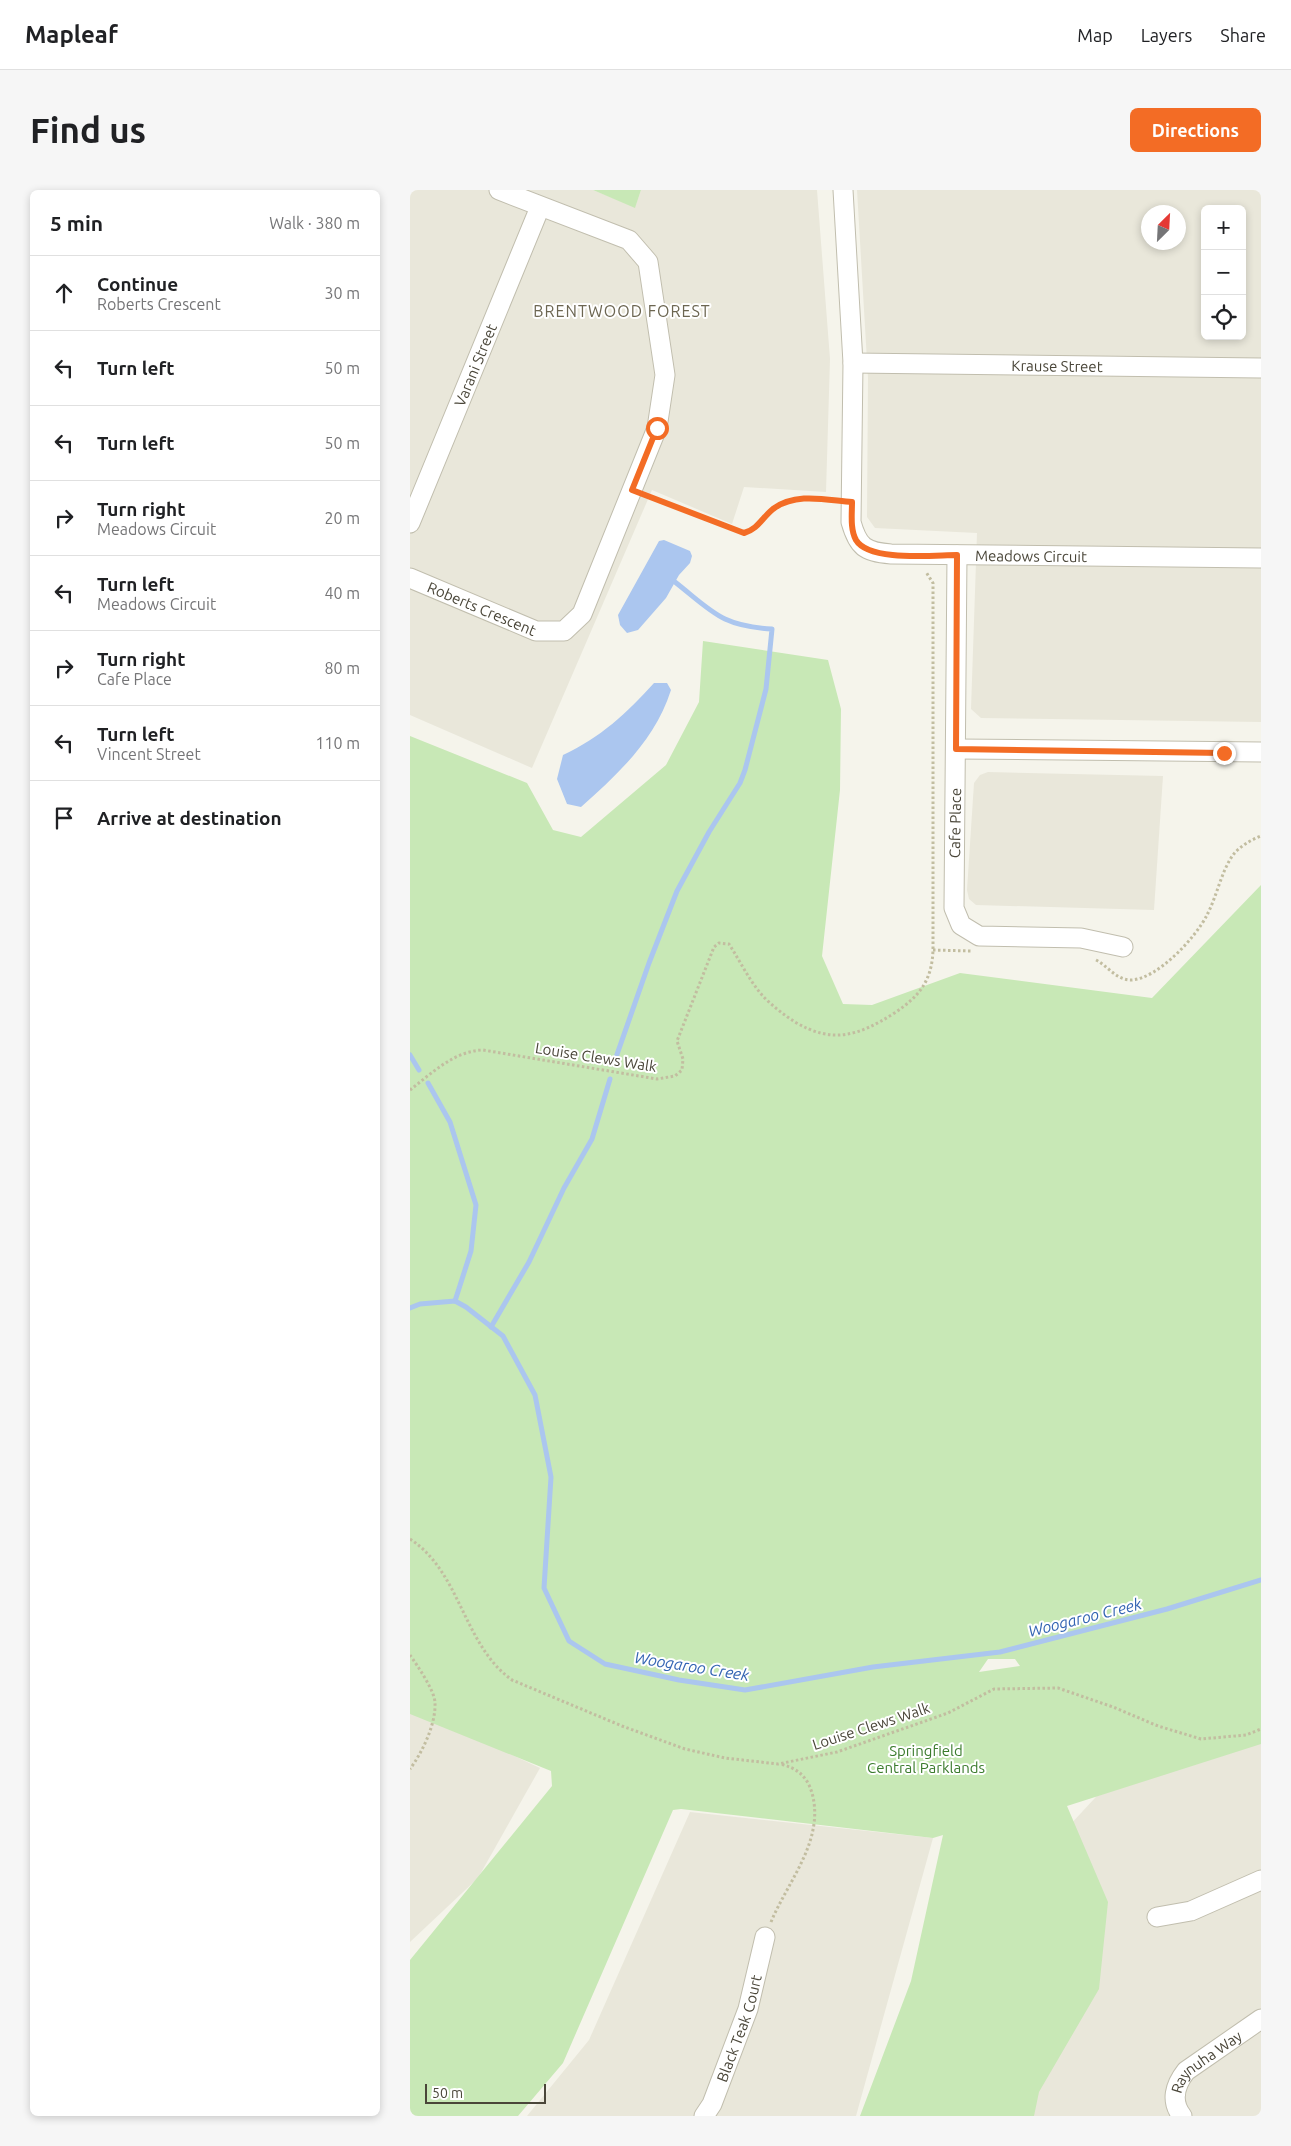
<!DOCTYPE html>
<html lang="en">
<head>
<meta charset="utf-8">
<style>
  body { margin:0; font-family:Ubuntu,sans-serif; background:#f6f6f6; color:#202124 }
  .controls { position:absolute; right:15px; top:15px; display:grid; overflow:hidden; border-radius:8px; box-shadow:0 2px 8px #0003 }
  .controls button { width:45px; height:45px; display:grid; place-items:center; padding:0; border:0; border-bottom:1px solid #e0e0e0; background:#fff; color:#202124; font:25px sans-serif }
  .compass { position:absolute; left:731px; top:15px; width:45px; height:45px; border-radius:50%; background:#fff; box-shadow:0 2px 8px #0003; rotate:24deg }
  .scale { position:absolute; left:15px; bottom:12px; width:121px; box-sizing:border-box; padding-left:5px; border:2px solid #4a4639; border-top:0; font-size:14px; line-height:18px; white-space:nowrap; color:#4a4639; -webkit-text-stroke:4px #fff; paint-order:stroke }
  .stop { position:absolute; width:15px; height:15px; margin:-11px; border:4px solid #f36c25; border-radius:50%; background:#fff }
  .stop.end { background:#f36c25; border-color:#fff; box-shadow:0 1px 5px #0008 }
  .list { margin:0; padding:0; list-style:none }
  h2 { display:flex; justify-content:space-between; align-items:center; height:65px; margin:0; padding:0 20px; font-size:21px }
  h2 small { font-size:16px; font-weight:400; color:#757577 }
  .list li { display:grid; grid-template-columns:32px 1fr auto; gap:15px; align-items:center; box-sizing:border-box; height:75px; padding:0 20px; border-top:1px solid #e0e0e0 }
  .list b { display:block; font-size:19px; white-space:nowrap }
  .list p { margin:0; font-size:16px; white-space:nowrap; color:#757577 }
  .list em { font-size:16px; font-style:normal; color:#757577 }
  .icon { flex:none; width:28px; height:28px; fill:none; stroke:currentColor; stroke-width:2; stroke-linecap:round; stroke-linejoin:round }
  .map { position:relative; flex:none; width:851px; height:1926px; overflow:hidden; border-radius:8px }
  header { display:flex; align-items:center; gap:30px; box-sizing:border-box; height:70px; padding:0 25px; background:#fff; border-bottom:1px solid #e0e0e0 }
  header strong { font-size:24px }
  nav { display:flex; gap:28px; margin-inline-start:auto; font-size:18px }
  .intro { display:flex; align-items:center; justify-content:space-between; box-sizing:border-box; height:120px; padding:0 30px }
  h1 { margin:0; font-size:35px }
  .button { padding:12px 22px; border-radius:8px; background:#f36c25; color:#fff; font-size:18px; font-weight:700 }
  main { display:flex; gap:30px; padding:0 30px }
  aside { flex:1; background:#fff; border-radius:8px; box-shadow:0 2px 8px #0003 }
  .map>svg:first-child { display:block }
  .residential { fill:#e9e7da; fill-rule:evenodd }
  .green { fill:#c8e8b6; fill-rule:evenodd }
  .water { fill:#abc6ef }
  .lines { fill:none; stroke-linecap:round; stroke-linejoin:round }
  .stream { stroke:#abc6ef; stroke-width:5 }
  .street-casing { stroke:#c1beae; stroke-width:21 }
  .path { stroke:#c2bda0; stroke-width:3; stroke-dasharray:2.5 2.5; stroke-linecap:butt }
  .street { stroke:#fff; stroke-width:19 }
  .route { stroke:#f36c25; stroke-width:6 }
  .labels { text-anchor:middle; dominant-baseline:central; stroke-width:4; stroke-linejoin:round; paint-order:stroke }
  .street-label { font-size:15px; fill:#4a4639; stroke:#fff }
  .park-label { font-size:15px; fill:#3b7b2d; stroke:#fff }
  .neighbourhood-label { font-size:16px; letter-spacing:1px; fill:#6c6651; stroke:#fff }
  .water-label { font-size:16px; font-style:italic; fill:#3465b3; stroke:#fff }
</style>
</head>
<body>
<header>
<strong>Mapleaf</strong>
<nav><a>Map</a><a>Layers</a><a>Share</a></nav>
</header>
<div class="intro"><h1>Find us</h1><a class="button">Directions</a></div>
<main>
<aside>
<h2>5 min<small>Walk · 380 m</small></h2>
<ul class="list">
<li><svg class="icon" aria-label="ahead" viewBox="0 0 24 24"><path d="M12 20V5M6 11l6-6 6 6"/></svg><div><b>Continue</b><p>Roberts Crescent</p></div><em>30 m</em></li>
<li><svg class="icon" aria-label="left" viewBox="0 0 24 24"><path d="M17 20v-9H6M10 6l-5 5 5 5"/></svg><div><b>Turn left</b></div><em>50 m</em></li>
<li><svg class="icon" aria-label="left" viewBox="0 0 24 24"><path d="M17 20v-9H6M10 6l-5 5 5 5"/></svg><div><b>Turn left</b></div><em>50 m</em></li>
<li><svg class="icon" aria-label="right" viewBox="0 0 24 24"><path d="M7 20v-9h11M14 6l5 5-5 5"/></svg><div><b>Turn right</b><p>Meadows Circuit</p></div><em>20 m</em></li>
<li><svg class="icon" aria-label="left" viewBox="0 0 24 24"><path d="M17 20v-9H6M10 6l-5 5 5 5"/></svg><div><b>Turn left</b><p>Meadows Circuit</p></div><em>40 m</em></li>
<li><svg class="icon" aria-label="right" viewBox="0 0 24 24"><path d="M7 20v-9h11M14 6l5 5-5 5"/></svg><div><b>Turn right</b><p>Cafe Place</p></div><em>80 m</em></li>
<li><svg class="icon" aria-label="left" viewBox="0 0 24 24"><path d="M17 20v-9H6M10 6l-5 5 5 5"/></svg><div><b>Turn left</b><p>Vincent Street</p></div><em>110 m</em></li>
<li><svg class="icon" aria-label="arrive" viewBox="0 0 24 24"><path d="M6 21V4h12l-3 4 3 4H6"/></svg><div><b>Arrive at destination</b></div></li>
</ul>
</aside>
<div class="map">
<svg width="851" height="1926" viewBox="0 0 851 1926">
  <rect width="100%" height="100%" fill="#f5f4eb"/>
  <!-- residential -->
  <g class="residential">
    <path d="M 0,0 L 183,0 L 225,17 L 231,0 L 407,0 L 420,169 L 416,302 L 334,297 L 322,334 L 242,300 L 122,578 L 0,525 Z"/>
    <path d="M 447,0 L 851,0 L 851,532 L 571,528 L 561,519 L 567,343 L 465,338 L 457,327 L 458,188 ZM 795,19 L 832,19 L 832,146 L 795,146 ZM 738,22 L 768,22 L 768,52 L 738,52 Z"/>
    <path d="M 578,582 L 753,586 L 744,720 L 566,715 L 559,709 L 557,700 L 564,593 L 570,585 Z"/>
    <path d="M 0,1520 L 21,1527 L 130,1578 L 68,1688 L 0,1752 Z"/>
    <path d="M 851,1548 L 851,1926 L 619,1926 L 646,1650 L 723,1567 Z"/>
    <path d="M 280,1622 L 523,1648 L 446,1926 L 117,1926 L 179,1850 Z"/>
  </g>
  <!-- green -->
  <g class="green">
    <path d="M 183,0 L 231,0 L 225,18 Z"/>
    <path d="M 293,451 L 418,470 L 431,519 L 430,600 L 412,766 L 433,814 L 462,815 L 550,783 L 742,808 L 851,695 L 851,1554 L 657,1616 L 698,1712 L 689,1799 L 629,1902 L 624,1926 L 450,1926 L 501,1791 L 533,1645 L 523,1648 L 271,1619 L 263,1620 L 153,1873 L 108,1926 L 0,1926 L 0,1770 L 142,1596 L 141,1581 L 0,1524 L 0,546 L 117,593 L 143,640 L 171,647 L 256,575 L 289,512 ZM 578,1469 L 605,1469 L 610,1476 L 569,1482 Z"/>
  </g>
  <!-- water -->
  <g class="water">
    <path d="M 254,350 L 280,361 L 282,366 L 280,373 L 269,385 L 256,408 L 228,440 L 217,443 L 210,435 L 208,425 L 249,351 Z"/>
    <path d="M 244,493 L 257,493 L 261,500 C 245,550 209,583 171,617 L 157,614 L 147,589 L 153,565 C 190,548 217,523 244,493 Z"/>
  </g>
  <g class="lines">
    <!-- stream -->
    <g class="stream">
      <path d="M 0,865 L 9,880"/>
      <path d="M 204,873 L 239,773 L 267,701 L 299,642 L 330,593 L 335,580 L 356,499 L 362,439 C 311,436 303,422 265,392"/>
      <path d="M 18,893 L 40,932 L 66,1015 L 61,1061 L 45,1111"/>
      <path d="M 0,1118 L 10,1114 L 45,1111 L 56,1117 L 93,1146 L 125,1205 L 141,1287 L 134,1398 L 159,1451 L 195,1474 L 269,1490 L 335,1500 L 463,1477 L 590,1462 L 757,1419 L 851,1390"/>
      <path d="M 81,1137 L 119,1072 L 154,998 L 182,949 L 200,889"/>
    </g>
    <!-- street casing -->
    <g class="street-casing">
      <g id="street">
        <path id="s1" d="M 433,0 L 443,173 L 441,332 C 448,357 455,362 481,364 L 851,368"/>
        <path id="s2" d="M 443,173 L 851,178"/>
        <path id="s3" d="M 0,333 L 130,17"/>
        <path d="M 547,365 L 544,718 L 551,735 L 569,746 L 671,748 L 713,757"/>
        <path id="s4" d="M 0,388 L 126,441 L 154,441 L 172,424 L 247,238 L 255,185 L 238,72 L 219,50 L 89,0"/>
        <path d="M 546,559 L 851,562"/>
        <path d="M 747,1727 L 781,1721 L 851,1690"/>
        <path id="s5" d="M 294,1926 L 302,1914 L 338,1819 L 355,1747"/>
        <path id="s6" d="M 772,1926 C 760,1911 765,1895 776,1881 L 851,1829"/>
      </g>
    </g>
    <!-- path -->
    <g class="path">
      <path d="M 237,306 L 334,343 C 347,339 351,330 361,321 C 379,304 404,309 426,311"/>
      <path d="M 523,760 L 561,761"/>
      <path d="M 686,770 C 698,776 706,790 721,790 C 748,789 786,747 797,725 C 807,706 811,682 823,665 C 830,656 841,650 851,646"/>
      <path d="M 0,900 C 22,883 44,861 73,860 L 247,889 L 265,886 L 272,880 L 273,869 L 267,851 L 304,757 L 309,753 L 319,754 C 330,771 339,790 352,805 C 361,815 374,825 385,832 C 422,854 448,846 483,824 C 509,807 522,791 523,760 L 523,393 L 516,382"/>
      <path d="M 0,1349 C 51,1382 53,1455 102,1490 L 212,1536 L 275,1559 L 315,1568 L 368,1574 L 427,1562 L 538,1523 L 584,1499 L 648,1498 L 703,1517 L 748,1536 L 791,1549 L 836,1545 L 851,1539"/>
      <path d="M 0,1465 C 7,1475 25,1501 25,1513 C 26,1534 12,1563 0,1579"/>
      <path d="M 361,1732 C 378,1691 415,1650 402,1603 C 397,1586 387,1578 370,1574"/>
    </g>
    <!-- street -->
    <use href="#street" class="street"/>
  </g>
  <g class="lines">
    <!-- route -->
    <path class="route" d="M 247,238 L 222,300 L 334,343 C 348,339 352,328 363,319 C 386,302 416,310 442,312 C 442,324 440,339 446,350 C 459,372 524,365 547,365 L 546,559 L 814,563"/>
  </g>
  <g class="labels">
    <!-- street labels -->
    <g class="street-label">
      <text stroke="none"><textPath href="#s3" startOffset="171">Varani Street</textPath></text>
      <text stroke="none"><textPath href="#s2" startOffset="204">Krause Street</textPath></text>
      <text stroke="none"><textPath href="#s1" startOffset="529">Meadows Circuit</textPath></text>
      <text stroke="none"><textPath href="#s4" startOffset="78">Roberts Crescent</textPath></text>
      <text transform="translate(545 633) rotate(-89)">Cafe Place</text>
      <text transform="translate(186 867) rotate(9)">Louise Clews Walk</text>
      <text transform="translate(461 1536) rotate(-18)">Louise Clews Walk</text>
      <text stroke="none"><textPath href="#s5" startOffset="95">Black Teak Court</textPath></text>
      <text stroke="none"><textPath href="#s6" startOffset="70">Raynuha Way</textPath></text>
    </g>
    <!-- park labels -->
    <g class="park-label">
      <text x="516" y="1560">Springfield<tspan x="516" dy="17">Central Parklands</tspan></text>
    </g>
    <!-- neighbourhood labels -->
    <g class="neighbourhood-label">
      <text x="212" y="121">BRENTWOOD FOREST</text>
    </g>
    <!-- water labels -->
    <g class="water-label">
      <text transform="translate(675 1427) rotate(-14)">Woogaroo Creek</text>
      <text transform="translate(282 1476) rotate(9)">Woogaroo Creek</text>
    </g>
  </g>
</svg>
<div class="controls">
<button>+</button>
<button>−</button>
<button><svg class="icon" aria-label="locate" viewBox="0 0 24 24"><circle cx="12" cy="12" r="6"/><path d="M12 2v4M12 18v4M2 12h4M18 12h4"/></svg></button>
</div>
<svg class="compass" viewBox="-18 -18 36 36"><path d="M0-13l5 13h-10z" fill="#e53935"/><path d="M0 13l5-13h-10z" fill="#757577"/></svg>
<div class="scale">50 m</div>
<div class="stop" style="left:247px;top:238px"></div>
<div class="stop end" style="left:814px;top:563px"></div>
</div>
</main>
</body>
</html>
